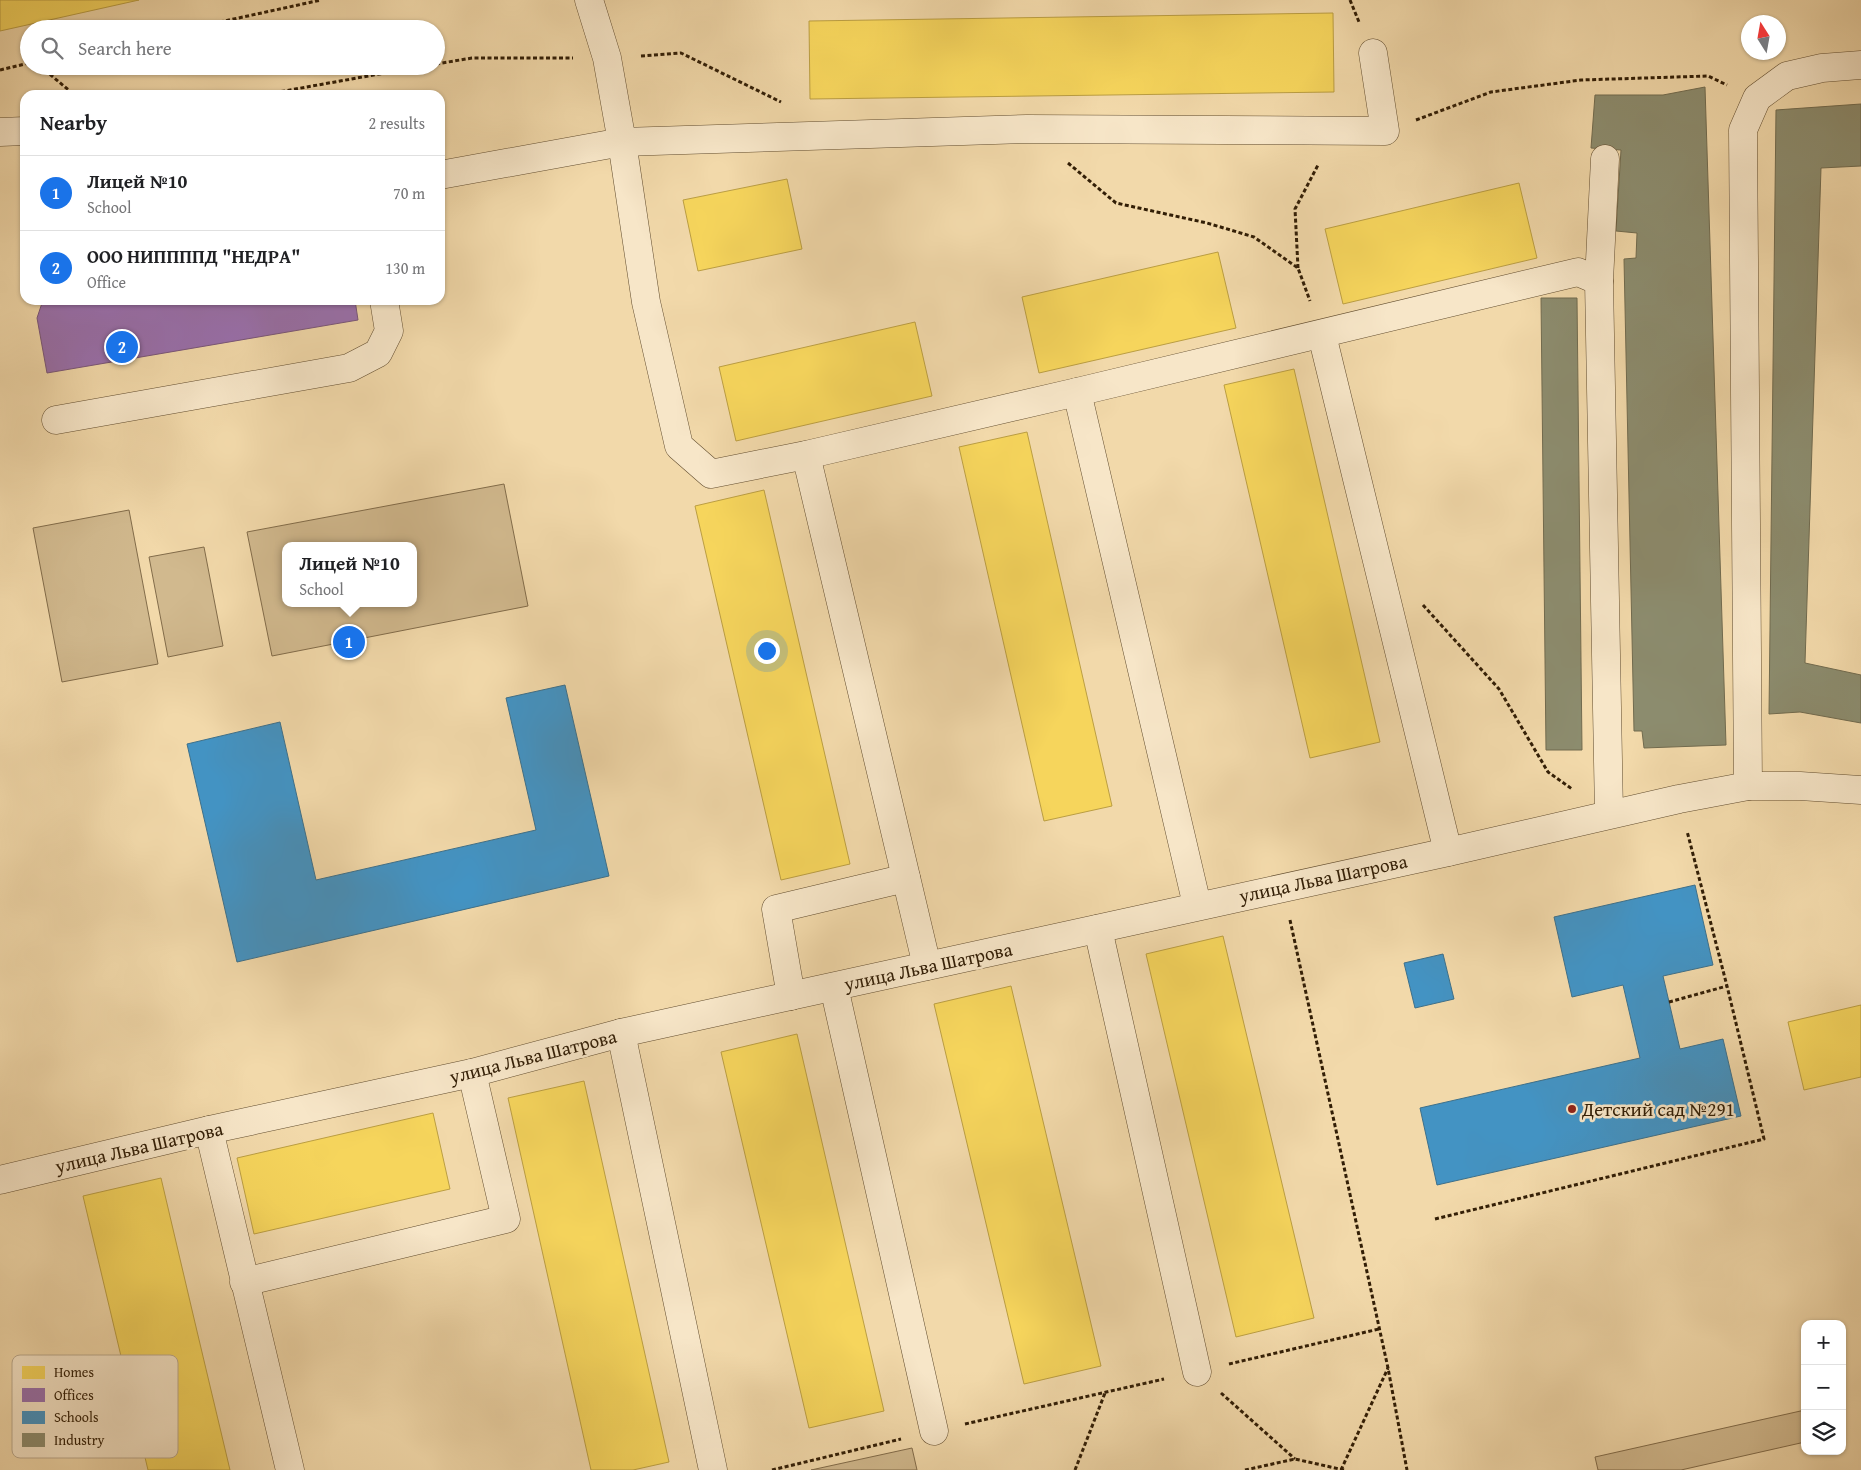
<!DOCTYPE html>
<html lang="en">
<head>
<meta charset="utf-8">
<style>
  body { margin:0; font-family:"Gentium Book Plus",serif; background:#f6f6f6; color:#202124 }
  .controls { position:absolute; right:15px; bottom:15px; display:grid; overflow:hidden; border-radius:10px; box-shadow:0 1px 4px #0004 }
  .controls button { width:45px; height:45px; display:grid; place-items:center; padding:0; border:0; border-bottom:1px solid #e0e0e0; background:#fff; color:#202124; font:25px sans-serif }
  .compass { position:absolute; left:1741px; top:15px; width:45px; height:45px; border-radius:50%; background:#fff; box-shadow:0 1px 4px #0004; rotate:349deg }
  .you { position:absolute; left:766px; top:650px; width:18px; height:18px; margin:-12px; border:4px solid #fff; border-radius:50%; background:#1a73e8; box-shadow:0 0 0 8px #1a73e833 }
  .badge { display:grid; place-items:center; width:32px; height:32px; border-radius:50%; background:#1a73e8; color:#fff; font-size:16px; font-weight:700 }
  .pin { position:absolute; translate:-50% -50%; border:2px solid #fff; box-shadow:0 1px 5px #0006 }
  .popup { position:absolute; left:282px; top:542px; width:135px; height:65px; box-sizing:border-box; display:grid; place-content:center; border-radius:10px; background:#fff; filter:drop-shadow(0 1px 4px #0005); font-size:16px; white-space:nowrap; color:#757577 }
  .popup b { font-size:19px; color:#202124 }
  .popup::after { content:''; position:absolute; left:50%; top:100%; margin-left:-10px; border:10px solid transparent; border-top-color:#fff }
  .list { margin:0; padding:0; list-style:none }
  h2 { display:flex; justify-content:space-between; align-items:center; height:65px; margin:0; padding:0 20px; font-size:21px }
  h2 small { font-size:16px; font-weight:400; color:#757577 }
  .list li { display:grid; grid-template-columns:32px 1fr auto; gap:15px; align-items:center; box-sizing:border-box; height:75px; padding:0 20px; border-top:1px solid #e0e0e0 }
  .list b { display:block; font-size:19px; white-space:nowrap }
  .list p { margin:0; font-size:16px; white-space:nowrap; color:#757577 }
  .list em { font-size:16px; font-style:normal; color:#757577 }
  .icon { flex:none; width:28px; height:28px; fill:none; stroke:currentColor; stroke-width:2; stroke-linecap:round; stroke-linejoin:round }
  .map { position:relative; flex:none; width:1861px; height:1470px; overflow:hidden }
  .search { position:absolute; background:#fff; box-shadow:0 1px 4px #0004; left:20px; top:20px; width:425px; height:55px; display:flex; align-items:center; gap:12px; box-sizing:border-box; padding:0 18px; border-radius:28px; color:#757577; font-size:19px }
  .panel { position:absolute; background:#fff; box-shadow:0 1px 4px #0004; left:20px; top:90px; width:425px; height:215px; border-radius:15px }
  .map>svg:first-child { display:block }
  .green { fill:#d1b98e; stroke:#826c4a; fill-rule:evenodd }
  .homes { fill:#f6d55c; stroke:#bb9e42 }
  .offices { fill:#9970ab; stroke:#7a577a }
  .schools { fill:#4393c3; stroke:#3e708a }
  .industry { fill:#8c8c6e; stroke:#716b4f }
  .lines { fill:none; stroke-linecap:round; stroke-linejoin:round }
  .minor-casing { stroke:#624d2f; stroke-width:29 }
  .path { stroke:#321e06; stroke-width:3; stroke-dasharray:4 2.5; stroke-linecap:butt }
  .minor { stroke:#f7e6c8; stroke-width:28 }
  .poi-dot { fill:#8f2418; stroke:#f7e6c8; stroke-width:2 }
  .labels { text-anchor:middle; dominant-baseline:central; stroke-width:5; stroke-linejoin:round; paint-order:stroke }
  .street-label { font-size:19px; fill:#321e06; stroke:#f7e6c8 }
  .poi-label { font-size:19px; fill:#321e06; stroke:#f7e6c8; text-anchor:start }
  .key { fill:#f7e6c8; stroke:#bcaa8e; stroke-width:1 }
  .key-label { font-size:14px; fill:#321e06 }
</style>
</head>
<body>
<div class="map">
<svg width="1861" height="1470" viewBox="0 0 1861 1470">
  <rect width="100%" height="100%" fill="#f2d9aa"/>
  <filter id="stains"><feTurbulence type="fractalNoise" baseFrequency=".004" numOctaves="4"/><feColorMatrix values="0 0 0 0 .2 0 0 0 0 .09 0 0 0 0 .02 0 0 0 .5 -.17"/></filter>
  <radialGradient id="worn" r=".72"><stop offset=".6" stop-color="#630" stop-opacity="0"/><stop offset="1" stop-color="#630" stop-opacity=".3"/></radialGradient>
  <!-- green -->
  <g class="green">
    <path d="M 504,484 L 528,606 L 272,656 L 247,532 ZM 285,546 L 413,546 L 413,603 L 285,603 Z"/>
    <path d="M 129,510 L 158,664 L 62,682 L 33,528 Z"/>
    <path d="M 204,547 L 223,646 L 168,657 L 149,557 Z"/>
    <path d="M 1805,1410 L 1805,1442 L 1681,1470 L 1598,1470 L 1595,1457 Z"/>
    <path d="M 912,1448 L 917,1470 L 811,1470 Z"/>
  </g>
  <!-- homes -->
  <g class="homes">
    <path d="M 0,0 L 139,0 L 0,31 Z"/>
    <path d="M 1333,13 L 1334,92 L 810,99 L 809,21 Z"/>
    <path d="M 787,179 L 802,249 L 698,271 L 683,200 Z"/>
    <path d="M 1519,183 L 1537,258 L 1343,304 L 1325,229 Z"/>
    <path d="M 1218,252 L 1236,328 L 1039,373 L 1022,297 Z"/>
    <path d="M 915,322 L 932,396 L 736,441 L 719,367 Z"/>
    <path d="M 1294,369 L 1380,742 L 1310,758 L 1224,385 Z"/>
    <path d="M 1027,432 L 1112,806 L 1044,821 L 959,447 Z"/>
    <path d="M 764,490 L 850,864 L 781,880 L 695,506 Z"/>
    <path d="M 1223,936 L 1314,1318 L 1236,1337 L 1146,954 Z"/>
    <path d="M 1011,986 L 1101,1366 L 1024,1384 L 934,1004 Z"/>
    <path d="M 1861,1005 L 1861,1077 L 1804,1090 L 1788,1022 Z"/>
    <path d="M 797,1034 L 884,1411 L 809,1428 L 721,1052 Z"/>
    <path d="M 584,1081 L 669,1462 L 633,1470 L 591,1470 L 508,1098 Z"/>
    <path d="M 433,1113 L 450,1189 L 254,1234 L 237,1158 Z"/>
    <path d="M 161,1178 L 196,1327 L 230,1470 L 148,1470 L 83,1196 Z"/>
  </g>
  <!-- offices -->
  <path class="offices" d="M 43,300 L 355,300 L 358,320 L 47,373 L 37,318 Z"/>
  <!-- schools -->
  <g class="schools">
    <path d="M 565,685 L 609,876 L 237,962 L 187,744 L 280,722 L 316,880 L 536,830 L 506,698 Z"/>
    <path d="M 1695,885 L 1713,965 L 1663,976 L 1680,1049 L 1723,1039 L 1741,1116 L 1437,1185 L 1420,1108 L 1640,1058 L 1623,985 L 1572,997 L 1554,917 Z"/>
    <path d="M 1443,954 L 1454,999 L 1415,1008 L 1404,963 Z"/>
  </g>
  <!-- industry -->
  <g class="industry">
    <path d="M 1705,87 L 1726,745 L 1644,748 L 1642,731 L 1634,731 L 1624,259 L 1636,258 L 1637,233 L 1616,231 L 1621,150 L 1591,148 L 1595,95 L 1663,95 Z"/>
    <path d="M 1861,104 L 1861,166 L 1821,168 L 1805,663 L 1861,675 L 1861,723 L 1800,712 L 1769,714 L 1776,110 Z"/>
    <path d="M 1541,298 L 1577,298 L 1582,750 L 1546,750 Z"/>
  </g>
  <g class="lines">
    <!-- minor casing -->
    <g class="minor-casing">
      <g id="minor">
        <path d="M 589,0 L 607,58 L 622,142 L 646,302 L 679,446 L 711,474 L 806,455 L 1077,392 L 1578,272 L 1599,281 L 1609,814"/>
        <path d="M 0,132 L 25,131"/>
        <path d="M 440,175 L 622,142 L 1027,129 L 1385,131 L 1373,53"/>
        <path d="M 1599,281 L 1605,159"/>
        <path d="M 1322,335 L 1448,852"/>
        <path d="M 1077,392 L 1197,905"/>
        <path d="M 56,420 L 349,368 L 378,353 L 389,331 L 384,300"/>
        <path d="M 806,455 L 927,966"/>
        <path d="M 1748,786 L 1743,130 L 1757,98 L 1787,76 L 1822,68 L 1861,65"/>
        <path d="M 1098,929 L 1197,1372"/>
        <path d="M 834,987 L 934,1431"/>
        <path d="M 791,996 L 776,909 L 906,878"/>
        <path d="M 621,1033 L 713,1470"/>
        <path d="M 209,1130 L 290,1470"/>
        <path d="M 0,1180 L 209,1130 L 472,1073 L 621,1033 L 1448,852 L 1679,799 L 1748,786 L 1800,786 L 1861,790"/>
        <path d="M 244,1282 L 506,1219 L 472,1073"/>
      </g>
    </g>
    <!-- path -->
    <g class="path">
      <path d="M 1350,0 L 1359,22"/>
      <path d="M 188,29 L 321,0"/>
      <path d="M 641,56 L 681,53 L 781,102"/>
      <path d="M 436,64 L 472,58 L 573,58"/>
      <path d="M 40,66 L 71,92 L 104,95"/>
      <path d="M 0,70 L 29,63"/>
      <path d="M 262,95 L 424,66"/>
      <path d="M 1416,120 L 1491,92 L 1581,80 L 1708,76 L 1727,85"/>
      <path d="M 1068,163 L 1116,203 L 1207,223 L 1254,237 L 1298,268 L 1310,301"/>
      <path d="M 1298,268 L 1295,209 L 1318,165"/>
      <path d="M 1423,605 L 1499,689 L 1548,772 L 1572,789"/>
      <path d="M 1290,920 L 1388,1368 L 1407,1470"/>
      <path d="M 1669,1002 L 1727,986"/>
      <path d="M 1435,1219 L 1764,1139 L 1727,986 L 1687,831"/>
      <path d="M 1229,1364 L 1379,1329"/>
      <path d="M 1221,1393 L 1295,1459"/>
      <path d="M 965,1424 L 1164,1379"/>
      <path d="M 772,1470 L 901,1439"/>
      <path d="M 1075,1470 L 1105,1393"/>
      <path d="M 1245,1470 L 1295,1459 L 1344,1470"/>
      <path d="M 1341,1470 L 1388,1368"/>
    </g>
    <!-- minor -->
    <use href="#minor" class="minor"/>
  </g>
  <!-- markers -->
  <circle class="poi-dot" cx="1572" cy="1109" r="5"/>
  <g class="labels">
    <!-- street labels -->
    <g class="street-label">
      <text transform="translate(1323 878) rotate(-12)">улица Льва Шатрова</text>
      <text transform="translate(928 966) rotate(-12)">улица Льва Шатрова</text>
      <text transform="translate(533 1056) rotate(-14)">улица Льва Шатрова</text>
      <text transform="translate(139 1147) rotate(-13)">улица Льва Шатрова</text>
    </g>
    <!-- poi labels -->
    <g class="poi-label">
      <text x="1582" y="1109">Детский сад №291</text>
    </g>
  </g>
  <!-- legend -->
  <rect x="12" y="1355" width="166" height="103" rx="8" class="key"/>
  <rect x="22" y="1366" width="23" height="13" fill="#f6d55c"/>
  <rect x="22" y="1388" width="23" height="14" fill="#9970ab"/>
  <rect x="22" y="1411" width="23" height="13" fill="#4393c3"/>
  <rect x="22" y="1433" width="23" height="14" fill="#8c8c6e"/>
  <g class="key-label">
    <text x="54" y="1377">Homes</text>
    <text x="54" y="1400">Offices</text>
    <text x="54" y="1422">Schools</text>
    <text x="54" y="1445">Industry</text>
  </g>
  <rect width="100%" height="100%" filter="url(#stains)"/>
  <rect width="100%" height="100%" fill="url(#worn)"/>
</svg>
<div class="controls">
<button>+</button>
<button>−</button>
<button><svg class="icon" aria-label="layers" viewBox="0 0 24 24"><path d="M12 4l9 5-9 5-9-5zM3 14l9 5 9-5"/></svg></button>
</div>
<svg class="compass" viewBox="-18 -18 36 36"><path d="M0-13l5 13h-10z" fill="#e53935"/><path d="M0 13l5-13h-10z" fill="#757577"/></svg>
<div class="you"></div>
<div class="pin badge" style="left:349px;top:642px">1</div>
<div class="popup"><b>Лицей №10</b>School</div>
<div class="pin badge" style="left:122px;top:347px">2</div>
<div class="search"><svg class="icon" aria-label="search" viewBox="0 0 24 24"><circle cx="10" cy="10" r="6"/><path d="M15 15l6 6"/></svg>Search here</div>
<section class="panel">
<h2>Nearby<small>2 results</small></h2>
<ul class="list">
<li><span class="badge">1</span><div><b>Лицей №10</b><p>School</p></div><em>70 m</em></li>
<li><span class="badge">2</span><div><b>ООО НИППППД &quot;НЕДРА&quot;</b><p>Office</p></div><em>130 m</em></li>
</ul>
</section>
</div>
</body>
</html>
